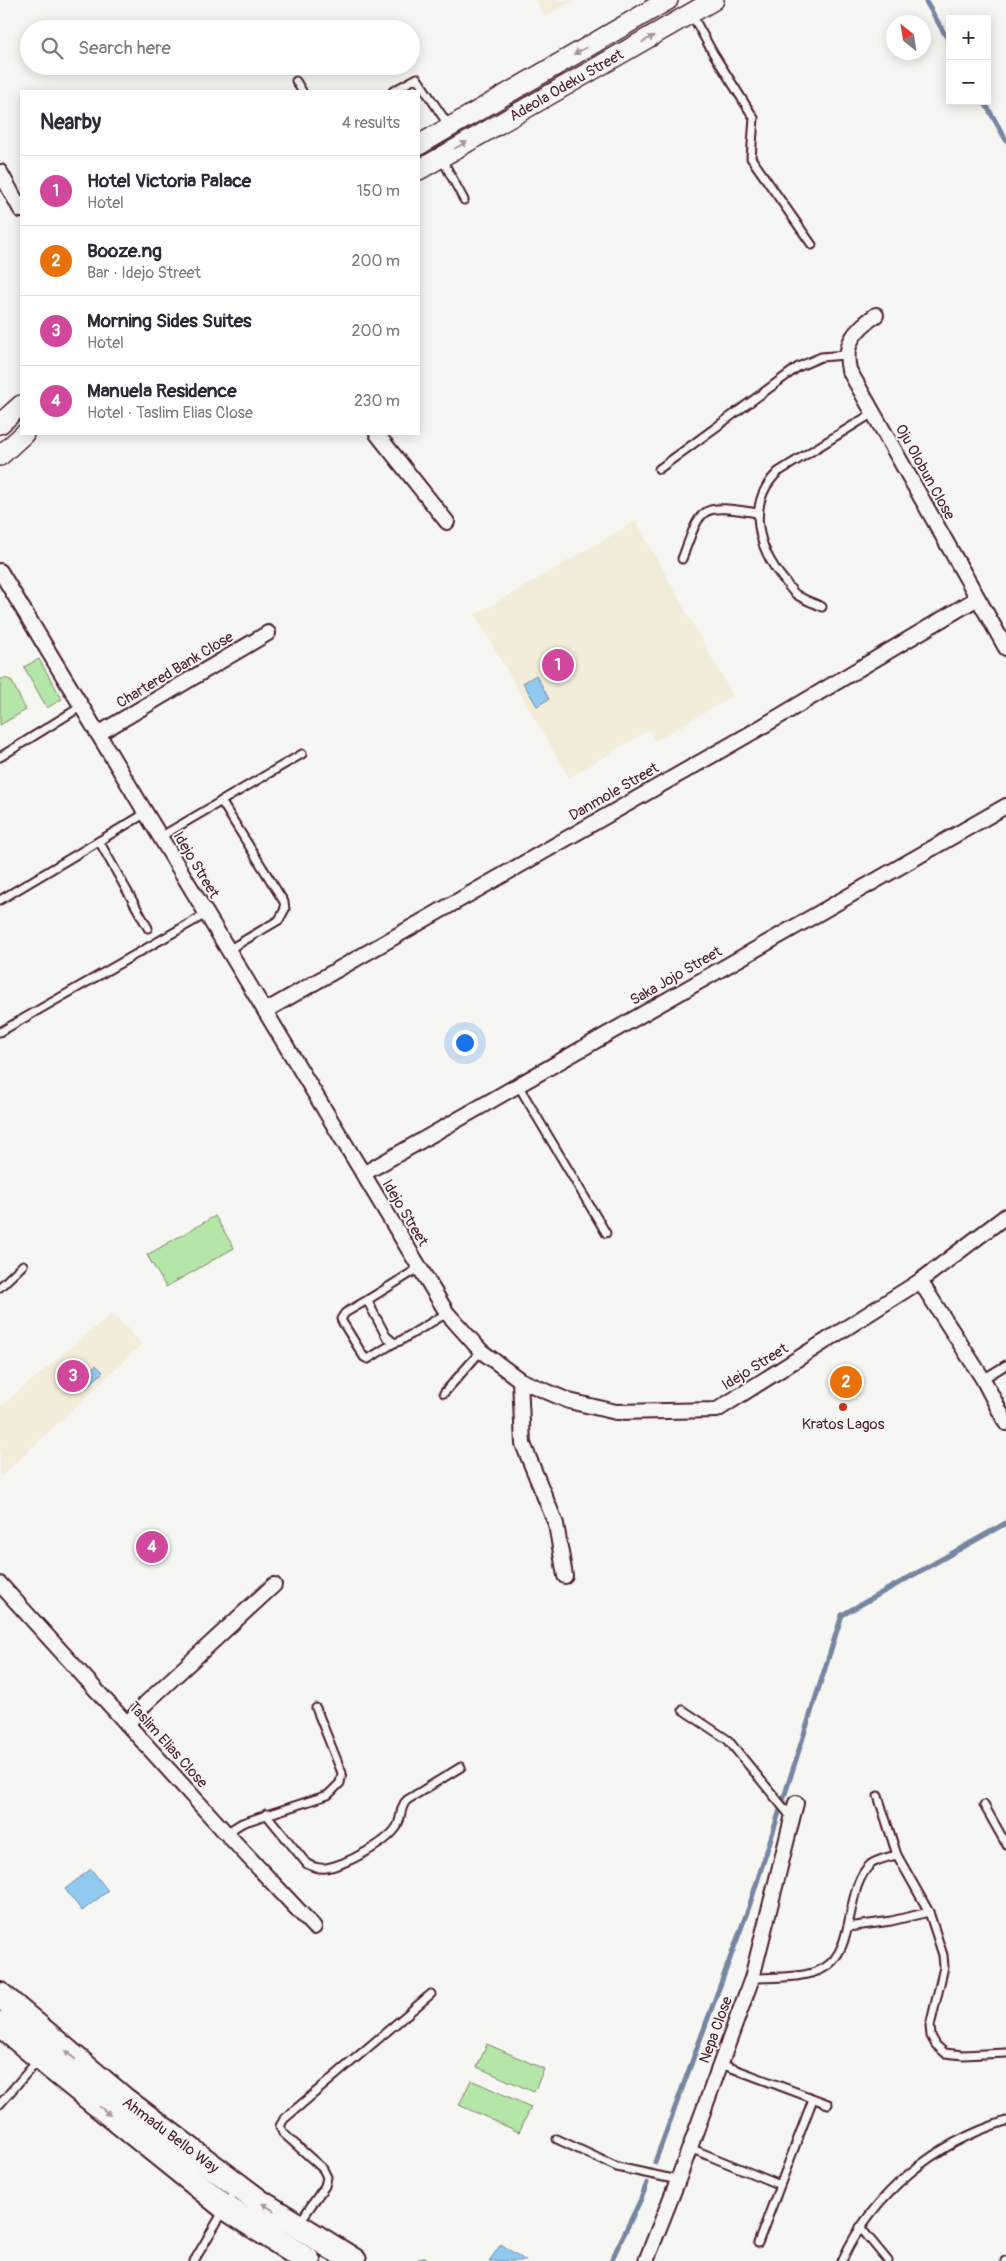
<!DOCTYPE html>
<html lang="en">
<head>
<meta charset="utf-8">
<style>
  body { margin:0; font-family:Pangolin,sans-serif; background:#f2f2f3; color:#2b2b33 }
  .controls { position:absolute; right:15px; top:15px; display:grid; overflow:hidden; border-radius:0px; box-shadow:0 2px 12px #0003 }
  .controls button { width:45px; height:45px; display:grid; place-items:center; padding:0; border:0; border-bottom:1px solid #e1e1e2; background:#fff; color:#2b2b33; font:25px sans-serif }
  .compass { position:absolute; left:886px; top:15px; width:45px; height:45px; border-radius:50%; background:#fff; box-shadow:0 2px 12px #0003; rotate:330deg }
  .you { position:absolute; left:464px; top:1042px; width:18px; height:18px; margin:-12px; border:4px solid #fff; border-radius:50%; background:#1a73e8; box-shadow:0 0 0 8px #1a73e833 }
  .badge { display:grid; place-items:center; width:32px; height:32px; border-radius:50%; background:#0b8043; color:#fff; font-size:16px; font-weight:700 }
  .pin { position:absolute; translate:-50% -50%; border:2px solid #fff; box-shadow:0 1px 5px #0006 }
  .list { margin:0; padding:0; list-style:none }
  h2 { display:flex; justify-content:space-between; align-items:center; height:65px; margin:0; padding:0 20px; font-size:21px }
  h2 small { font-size:16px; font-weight:400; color:#7c7c81 }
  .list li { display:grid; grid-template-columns:32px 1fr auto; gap:15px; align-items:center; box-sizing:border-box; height:70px; padding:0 20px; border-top:1px solid #e1e1e2 }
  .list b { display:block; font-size:19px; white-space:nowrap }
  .list p { margin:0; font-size:16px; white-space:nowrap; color:#7c7c81 }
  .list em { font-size:16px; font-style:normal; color:#7c7c81 }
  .icon { flex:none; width:28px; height:28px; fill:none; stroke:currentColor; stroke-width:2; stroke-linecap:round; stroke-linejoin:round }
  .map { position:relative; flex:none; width:1006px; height:2261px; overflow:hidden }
  .search { position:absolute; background:#fff; box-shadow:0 2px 12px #0003; left:20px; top:20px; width:400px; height:55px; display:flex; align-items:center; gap:12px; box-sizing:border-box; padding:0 18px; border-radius:28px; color:#7c7c81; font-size:19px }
  .panel { position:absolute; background:#fff; box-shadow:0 2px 12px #0003; left:20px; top:90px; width:400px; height:345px; border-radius:0px }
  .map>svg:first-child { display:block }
  .built { fill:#f4ecda }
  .green { fill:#b3e6a7; stroke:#7e8269 }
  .water { fill:#91caf0; stroke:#7586a1 }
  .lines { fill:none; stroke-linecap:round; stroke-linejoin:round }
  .stream { stroke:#7586a1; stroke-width:5 }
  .lane-casing { stroke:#4a1f2b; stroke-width:11 }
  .street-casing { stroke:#4a1f2b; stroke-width:18 }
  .secondary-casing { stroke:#4a1f2b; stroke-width:22 }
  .highway-casing { stroke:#4a1f2b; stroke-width:28 }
  .lane { stroke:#f6f6f2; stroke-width:7 }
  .street { stroke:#f6f6f2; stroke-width:14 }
  .secondary { stroke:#f6f6f2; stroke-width:19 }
  .highway { stroke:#f6f6f2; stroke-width:24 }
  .oneway { fill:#a99598 }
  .poi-dot { fill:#c8321e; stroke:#f6f6f2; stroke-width:2 }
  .labels { text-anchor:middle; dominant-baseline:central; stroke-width:4; stroke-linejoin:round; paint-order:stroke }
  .street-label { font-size:15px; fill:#4a1f2b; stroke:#f6f6f2 }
  .poi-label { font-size:15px; fill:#4a1f2b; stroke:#f6f6f2 }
</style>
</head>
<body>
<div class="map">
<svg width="1006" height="2261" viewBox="0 0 1006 2261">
  <rect width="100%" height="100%" fill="#f6f6f2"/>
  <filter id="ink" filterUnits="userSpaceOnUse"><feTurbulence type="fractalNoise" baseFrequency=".02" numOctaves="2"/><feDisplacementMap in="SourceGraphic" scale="10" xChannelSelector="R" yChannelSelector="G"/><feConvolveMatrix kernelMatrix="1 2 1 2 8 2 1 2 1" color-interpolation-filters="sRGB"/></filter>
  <g filter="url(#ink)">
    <!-- built -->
    <g class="built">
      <path d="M 535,0 L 574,0 L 545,17 Z"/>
      <path d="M 636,521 L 733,696 L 655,741 L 649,730 L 569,778 L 475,615 Z"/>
      <path d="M 112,1313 L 142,1344 L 0,1478 L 0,1407 Z"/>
    </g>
    <!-- green -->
    <g class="green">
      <path d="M 39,659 L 62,699 L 47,708 L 24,667 Z"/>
      <path d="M 4,678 L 11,680 L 26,710 L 0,725 L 0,680 Z"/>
      <path d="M 215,1216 L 234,1248 L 166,1287 L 147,1255 Z"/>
      <path d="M 487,2044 L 544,2069 L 534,2092 L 477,2067 Z"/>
      <path d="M 471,2080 L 531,2107 L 519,2132 L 459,2105 Z"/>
    </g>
    <!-- water -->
    <g class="water">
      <path d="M 536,675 L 549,699 L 537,706 L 523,683 Z"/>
      <path d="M 96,1365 L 103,1372 L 86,1388 L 79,1380 Z"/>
      <path d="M 91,1869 L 108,1891 L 82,1911 L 65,1889 Z"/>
      <path d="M 501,2244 L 526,2261 L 489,2261 Z"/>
    </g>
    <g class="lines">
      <!-- stream -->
      <g class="stream">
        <path d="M 925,0 L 950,43"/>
        <path d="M 984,101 L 1006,140"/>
        <path d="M 655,2162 L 749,1907 L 842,1615 L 1006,1523"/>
        <path d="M 419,2261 L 424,2259 L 427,2261"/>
        <path d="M 611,2261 L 641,2199 L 647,2183"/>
      </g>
      <!-- lane casing -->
      <g class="lane-casing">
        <g id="lane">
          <path d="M 692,15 L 713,53 L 754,118 L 751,158 L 812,245"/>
          <path d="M 296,81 L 302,91"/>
          <path d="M 393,91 L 417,78 L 449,126"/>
          <path d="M 441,157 L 464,200"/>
          <path d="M 659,469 L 798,367 L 821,357 L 845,355"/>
          <path d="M 682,559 C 702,505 699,504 757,513"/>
          <path d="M 822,607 C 814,603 804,600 797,595 C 792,592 788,585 784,580 C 758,549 745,504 778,472 L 873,413"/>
          <path d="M 0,757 L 82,706"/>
          <path d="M 221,801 L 284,902 L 285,909 L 279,920 L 228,950"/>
          <path d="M 160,837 L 302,754"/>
          <path d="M 99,841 L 148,928"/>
          <path d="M 0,900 L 146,813"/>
          <path d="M 0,1032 L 206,914"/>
          <path d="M 518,1085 L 606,1233"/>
          <path d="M 419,1268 L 369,1299 L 369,1304 L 386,1336 L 394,1343 L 400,1341 L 447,1313"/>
          <path d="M 0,1287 L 23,1265"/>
          <path d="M 369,1299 L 345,1313 L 341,1319 L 343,1323 L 364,1357 L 368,1359 L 394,1343"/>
          <path d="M 983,1379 L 1006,1365"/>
          <path d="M 444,1393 L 481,1351"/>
          <path d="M 683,1710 L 728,1740 L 792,1818"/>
          <path d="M 878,1796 L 897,1855 L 929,1912 L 943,1955 L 944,1967 L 930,2026 L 931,2036 L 936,2045 L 945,2053 L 963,2055 L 1006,2053"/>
          <path d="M 984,1805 L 1006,1844"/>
          <path d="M 266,1814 L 307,1864 C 313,1867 319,1869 326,1868 C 345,1865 385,1844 396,1828 C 402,1820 399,1807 407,1800 L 461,1767"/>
          <path d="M 226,1833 L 242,1823 L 328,1795 L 340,1783 L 342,1773 L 316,1708"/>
          <path d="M 848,1927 L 891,1921 L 929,1912"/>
          <path d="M 752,1978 C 775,1977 804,1979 824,1968 C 857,1949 844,1887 871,1864 C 878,1859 888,1857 897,1855"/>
          <path d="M 721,2064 L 828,2104"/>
          <path d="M 0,2104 L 38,2060"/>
          <path d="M 557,2139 L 617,2167 L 678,2180"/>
          <path d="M 690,2148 L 780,2185"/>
          <path d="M 299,2223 L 325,2186 L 327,2177 L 323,2169 L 283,2133 L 280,2126 L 284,2119 L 431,1994"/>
          <path d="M 860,2227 L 888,2261"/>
          <path d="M 758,2243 L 813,2099"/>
          <path d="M 194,2261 L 237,2188"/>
          <path d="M 842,2261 C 873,2193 935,2143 1006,2121"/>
          <path d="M 1005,2261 L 1006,2261"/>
        </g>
      </g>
      <!-- street casing -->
      <g class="street-casing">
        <g id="street">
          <path d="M 0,172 L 21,210"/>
          <path d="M 876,315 C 855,330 843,343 849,370 L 1006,648"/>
          <path d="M 377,434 L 447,522"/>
          <path d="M 0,571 L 447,1313 L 481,1351 L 520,1380 L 569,1401 L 616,1412 L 717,1410 L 920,1281 L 1006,1216"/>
          <path d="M 98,734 L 268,633"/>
          <path d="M 265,1011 L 753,732 L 976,599"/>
          <path d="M 363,1174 L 1006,806"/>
          <path d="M 920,1281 L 983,1379 L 1006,1423"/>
          <path d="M 520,1380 L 523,1444 L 556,1524 L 565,1576"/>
          <path d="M 0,1584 L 226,1833 L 314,1927"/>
          <path d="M 127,1724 L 146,1703 L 274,1585"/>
          <path d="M 646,2261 L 678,2180 L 752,1978 L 796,1803"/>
        </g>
      </g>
      <!-- secondary casing -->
      <g class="secondary-casing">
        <g id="secondary">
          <path d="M 419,145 L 668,0"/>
          <path id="s1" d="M 419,170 L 714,0"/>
          <path d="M 0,424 L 21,405"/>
          <path d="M 0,456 L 24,434"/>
        </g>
      </g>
      <!-- highway casing -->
      <g class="highway-casing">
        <g id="highway">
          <path id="s2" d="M 0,1995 L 123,2099 L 261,2203 L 354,2261"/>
          <path d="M 0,2024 L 55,2070 L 225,2207 L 308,2261"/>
        </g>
      </g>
      <!-- lane -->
      <use href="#lane" class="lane"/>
      <!-- street -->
      <use href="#street" class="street"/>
      <!-- secondary -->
      <use href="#secondary" class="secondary"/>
      <!-- highway -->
      <use href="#highway" class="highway"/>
    </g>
    <!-- one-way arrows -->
    <defs><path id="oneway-solid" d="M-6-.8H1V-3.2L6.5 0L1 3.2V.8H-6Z" transform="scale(1.25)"/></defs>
    <g class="oneway">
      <use href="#oneway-solid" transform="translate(648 39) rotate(-30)"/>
      <use href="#oneway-solid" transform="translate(580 51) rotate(150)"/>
      <use href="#oneway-solid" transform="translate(461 145) rotate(-30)"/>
      <use href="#oneway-solid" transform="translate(70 2055) rotate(-140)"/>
      <use href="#oneway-solid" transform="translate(105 2111) rotate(39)"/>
      <use href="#oneway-solid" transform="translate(268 2207) rotate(-148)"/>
    </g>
  </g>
  <!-- markers -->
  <circle class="poi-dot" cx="843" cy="1407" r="5"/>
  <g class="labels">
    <!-- street labels -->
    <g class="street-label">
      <text stroke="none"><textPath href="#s1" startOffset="170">Adeola Odeku Street</textPath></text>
      <text transform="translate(925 472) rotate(61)">Oju Olobun Close</text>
      <text transform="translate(175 670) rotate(-31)">Chartered Bank Close</text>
      <text transform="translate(614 792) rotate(-30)">Danmole Street</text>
      <text transform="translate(196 865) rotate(59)">Idejo Street</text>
      <text transform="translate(676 976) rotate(-30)">Saka Jojo Street</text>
      <text transform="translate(405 1213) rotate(59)">Idejo Street</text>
      <text transform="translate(755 1367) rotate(-32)">Idejo Street</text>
      <text transform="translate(168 1745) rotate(48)">Taslim Elias Close</text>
      <text transform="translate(716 2030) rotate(-70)">Nepa Close</text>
      <text stroke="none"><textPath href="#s2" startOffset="221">Ahmadu Bello Way</textPath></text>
    </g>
    <!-- poi labels -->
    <g class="poi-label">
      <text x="843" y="1424">Kratos Lagos</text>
    </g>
  </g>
</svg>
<div class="controls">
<button>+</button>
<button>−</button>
</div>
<svg class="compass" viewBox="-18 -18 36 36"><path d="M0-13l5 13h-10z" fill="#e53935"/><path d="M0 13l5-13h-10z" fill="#7c7c81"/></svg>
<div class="you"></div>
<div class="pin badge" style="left:558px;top:665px;background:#d1479c">1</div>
<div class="pin badge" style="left:846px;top:1382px;background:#e8710a">2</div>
<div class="pin badge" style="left:73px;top:1376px;background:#d1479c">3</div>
<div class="pin badge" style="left:152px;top:1547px;background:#d1479c">4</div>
<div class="search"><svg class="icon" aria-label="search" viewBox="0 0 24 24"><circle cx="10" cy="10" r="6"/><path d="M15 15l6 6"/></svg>Search here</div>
<section class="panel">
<h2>Nearby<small>4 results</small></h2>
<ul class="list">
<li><span class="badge" style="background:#d1479c">1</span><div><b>Hotel Victoria Palace</b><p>Hotel</p></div><em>150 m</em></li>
<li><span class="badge" style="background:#e8710a">2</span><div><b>Booze.ng</b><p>Bar · Idejo Street</p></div><em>200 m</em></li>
<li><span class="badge" style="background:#d1479c">3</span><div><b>Morning Sides Suites</b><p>Hotel</p></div><em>200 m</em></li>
<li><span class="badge" style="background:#d1479c">4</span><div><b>Manuela Residence</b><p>Hotel · Taslim Elias Close</p></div><em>230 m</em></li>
</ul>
</section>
</div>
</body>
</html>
